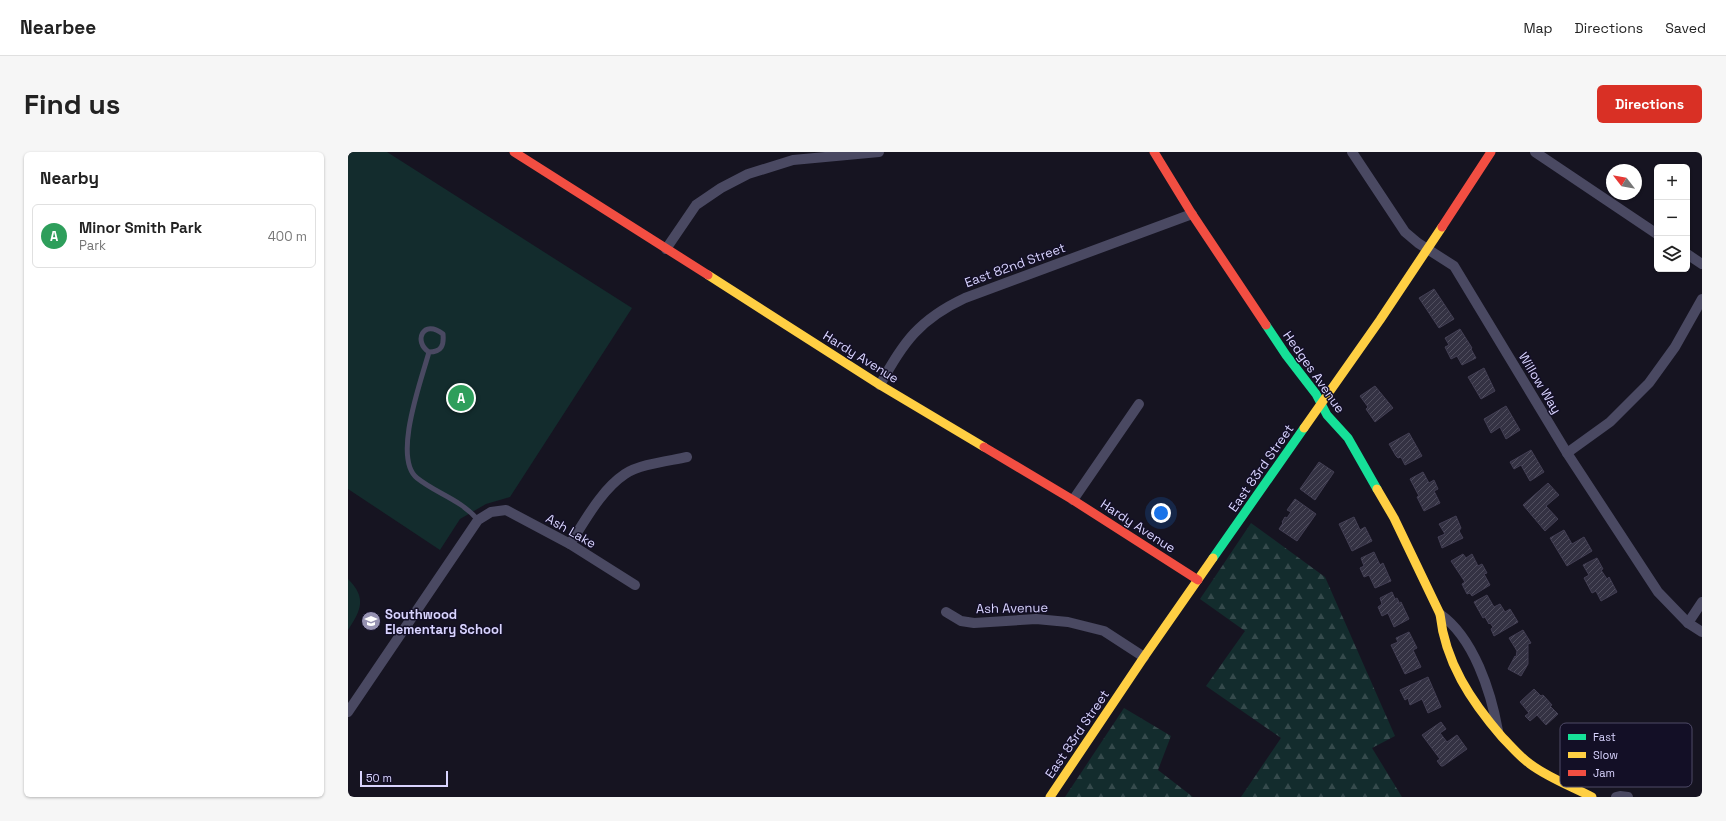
<!DOCTYPE html>
<html lang="en">
<head>
<meta charset="utf-8">
<style>
  body { margin:0; font-family:"Space Grotesk",sans-serif; background:#f6f6f6; color:#222 }
  .controls { position:absolute; right:12px; top:12px; display:grid; overflow:hidden; border-radius:6px; box-shadow:0 1px 3px #0004 }
  .controls button { width:36px; height:36px; display:grid; place-items:center; padding:0; border:0; border-bottom:1px solid #e0e0e0; background:#fff; color:#222; font:20px sans-serif }
  .compass { position:absolute; left:1258px; top:12px; width:36px; height:36px; border-radius:50%; background:#fff; box-shadow:0 1px 3px #0004; rotate:301deg }
  .scale { position:absolute; left:12px; bottom:10px; width:88px; box-sizing:border-box; padding-left:4px; border:2px solid #d9d4ff; border-top:0; font-size:11px; line-height:14px; white-space:nowrap; color:#d9d4ff; -webkit-text-stroke:3px #130f26; paint-order:stroke }
  .you { position:absolute; left:813px; top:361px; width:14px; height:14px; margin:-10px; border:3px solid #fff; border-radius:50%; background:#1a73e8; box-shadow:0 0 0 6px #1a73e833 }
  .badge { display:grid; place-items:center; width:26px; height:26px; border-radius:50%; background:#d93025; color:#fff; font-size:13px; font-weight:700 }
  .pin { position:absolute; translate:-50% -50%; border:2px solid #fff; box-shadow:0 1px 4px #0006 }
  .list { margin:0; padding:0; list-style:none }
  h2 { display:flex; justify-content:space-between; align-items:center; height:52px; margin:0; padding:0 16px; font-size:17px }
  h2 small { font-size:13px; font-weight:400; color:#767676 }
  .list li { display:grid; grid-template-columns:26px 1fr auto; gap:12px; align-items:center; box-sizing:border-box; height:64px; margin:0 8px 8px; padding:0 8px; border:1px solid #e0e0e0; border-radius:6px }
  .list b { display:block; font-size:15px; white-space:nowrap }
  .list p { margin:0; font-size:13px; white-space:nowrap; color:#767676 }
  .list em { font-size:13px; font-style:normal; color:#767676 }
  .icon { flex:none; width:22px; height:22px; fill:none; stroke:currentColor; stroke-width:2; stroke-linecap:round; stroke-linejoin:round }
  .map { position:relative; flex:none; width:1354px; height:645px; overflow:hidden; border-radius:6px }
  header { display:flex; align-items:center; gap:24px; box-sizing:border-box; height:56px; padding:0 20px; background:#fff; border-bottom:1px solid #e0e0e0 }
  header strong { font-size:19px }
  nav { display:flex; gap:22px; margin-inline-start:auto; font-size:14px }
  .intro { display:flex; align-items:center; justify-content:space-between; box-sizing:border-box; height:96px; padding:0 24px }
  h1 { margin:0; font-size:28px }
  .button { padding:10px 18px; border-radius:6px; background:#d93025; color:#fff; font-size:14px; font-weight:700 }
  main { display:flex; gap:24px; padding:0 24px }
  aside { flex:1; background:#fff; border-radius:6px; box-shadow:0 1px 3px #0004 }
  .map>svg:first-child { display:block }
  .forest { fill:url(#forest-firs) }
  .park { fill:#132c2d }
  .building { fill:url(#building-hatch); stroke:#433f54 }
  .lines { fill:none; stroke-linecap:round; stroke-linejoin:round }
  .lane { stroke:#4a4962; stroke-width:5 }
  .street { stroke:#4a4962; stroke-width:10 }
  .fast { stroke:#16e098; stroke-width:9 }
  .slow { stroke:#ffcf43; stroke-width:9 }
  .jam { stroke:#f24e42; stroke-width:9 }
  .labels { text-anchor:middle; dominant-baseline:central; stroke-width:3; stroke-linejoin:round; paint-order:stroke }
  .street-label { font-size:13px; fill:#d9d4ff; stroke:#130f26 }
  .poi-label { font-size:13px; font-weight:bold; fill:#d9d4ff; stroke:#130f26; text-anchor:start }
  .key { fill:#130f26; stroke:#4e4a67; stroke-width:1 }
  .key-label { font-size:11px; fill:#d9d4ff }
</style>
</head>
<body>
<header>
<strong>Nearbee</strong>
<nav><a>Map</a><a>Directions</a><a>Saved</a></nav>
</header>
<div class="intro"><h1>Find us</h1><a class="button">Directions</a></div>
<main>
<aside>
<h2>Nearby<small></small></h2>
<ul class="list">
<li><span class="badge" style="background:#2e9e5b">A</span><div><b>Minor Smith Park</b><p>Park</p></div><em>400 m</em></li>
</ul>
</aside>
<div class="map">
<svg width="1354" height="645" viewBox="0 0 1354 645">
  <defs>
    <pattern id="forest-firs" width="22" height="20" patternUnits="userSpaceOnUse"><rect width="22" height="20" fill="#132c2d"/><path d="M5 1l3.5 6h-7zM16 11l3.5 6h-7z" fill="#354a4c"/></pattern>
    <pattern id="building-hatch" width="6" height="6" patternUnits="userSpaceOnUse"><rect width="6" height="6" fill="#343243"/><path d="M-1 1l2-2M0 6l6-6M5 7l2-2" fill="none" stroke="#514f5f"/></pattern>
  </defs>
  <rect width="100%" height="100%" fill="#161421"/>
  <!-- forest -->
  <g class="forest">
    <path d="M 903,371 L 977,425 L 1047,584 L 1024,596 L 1054,645 L 893,645 L 933,586 L 858,534 L 897,479 L 852,447 Z"/>
    <path d="M 776,556 L 823,584 L 810,618 L 845,645 L 717,645 Z"/>
  </g>
  <!-- park -->
  <g class="park">
    <path d="M 0,0 L 39,0 L 284,156 L 162,345 L 138,352 L 112,367 L 92,398 L 0,337 Z"/>
    <path d="M 0,427 C 19,446 13,458 0,478 Z"/>
  </g>
  <!-- building -->
  <g class="building">
    <path d="M 1086,137 L 1106,167 L 1091,176 L 1071,146 Z"/>
    <path d="M 1112,177 L 1124,196 L 1123,197 L 1128,206 L 1114,213 L 1109,204 L 1103,207 L 1097,195 L 1101,193 L 1097,186 Z"/>
    <path d="M 1136,216 L 1147,239 L 1133,247 L 1120,225 Z"/>
    <path d="M 1027,234 L 1045,256 L 1027,270 L 1018,257 L 1020,255 L 1012,244 Z"/>
    <path d="M 1158,254 L 1172,278 L 1158,287 L 1152,275 L 1143,281 L 1136,267 Z"/>
    <path d="M 1061,281 L 1074,304 L 1057,313 L 1053,305 L 1050,306 L 1048,304 L 1041,292 Z"/>
    <path d="M 1183,298 L 1196,320 L 1182,329 L 1173,313 L 1166,317 L 1162,310 Z"/>
    <path d="M 971,310 L 986,320 L 967,348 L 952,337 Z"/>
    <path d="M 1075,320 L 1081,331 L 1086,328 L 1090,337 L 1086,339 L 1092,351 L 1076,359 L 1069,345 L 1071,344 L 1062,327 Z"/>
    <path d="M 1200,331 L 1211,343 L 1198,354 L 1210,367 L 1197,379 L 1175,353 Z"/>
    <path d="M 947,347 L 968,362 L 949,389 L 931,377 L 935,371 L 934,370 L 937,365 L 939,366 L 943,360 L 939,358 Z"/>
    <path d="M 1108,364 L 1113,376 L 1111,379 L 1115,386 L 1094,396 L 1090,385 L 1097,382 L 1091,372 Z"/>
    <path d="M 1006,365 L 1012,378 L 1017,375 L 1024,389 L 1004,399 L 991,372 Z"/>
    <path d="M 1216,378 L 1224,392 L 1236,385 L 1244,399 L 1219,414 L 1202,386 Z"/>
    <path d="M 1026,400 L 1032,413 L 1035,411 L 1043,429 L 1027,436 L 1021,423 L 1016,425 L 1012,416 L 1016,414 L 1013,406 Z"/>
    <path d="M 1115,402 L 1118,406 L 1124,402 L 1130,414 L 1134,412 L 1139,421 L 1136,422 L 1142,433 L 1124,444 L 1122,441 L 1119,442 L 1114,432 L 1117,430 L 1103,409 Z"/>
    <path d="M 1249,406 L 1255,417 L 1253,418 L 1259,427 L 1261,425 L 1269,440 L 1253,449 L 1248,439 L 1244,441 L 1236,426 L 1241,423 L 1235,413 Z"/>
    <path d="M 1044,440 L 1047,447 L 1049,446 L 1051,450 L 1050,452 L 1053,450 L 1061,467 L 1046,475 L 1040,461 L 1034,464 L 1030,455 L 1034,452 L 1032,446 Z"/>
    <path d="M 1139,443 L 1146,455 L 1152,452 L 1157,460 L 1162,457 L 1170,470 L 1146,484 L 1143,477 L 1145,475 L 1142,471 L 1141,472 L 1137,465 L 1135,466 L 1126,450 Z"/>
    <path d="M 1175,478 L 1183,491 L 1180,492 L 1180,512 L 1173,524 L 1160,517 L 1167,504 L 1168,505 L 1169,499 L 1161,486 Z"/>
    <path d="M 1061,480 L 1069,496 L 1065,498 L 1073,515 L 1057,522 L 1043,493 L 1050,490 L 1048,486 Z"/>
    <path d="M 1080,525 L 1093,555 L 1080,561 L 1074,547 L 1062,553 L 1060,546 L 1057,548 L 1052,538 Z"/>
    <path d="M 1186,537 L 1193,544 L 1195,543 L 1204,553 L 1202,554 L 1210,562 L 1198,573 L 1189,563 L 1182,569 L 1177,564 L 1181,561 L 1172,550 Z"/>
    <path d="M 1093,570 L 1098,577 L 1092,581 L 1099,590 L 1109,583 L 1119,597 L 1095,614 L 1093,614 L 1089,609 L 1092,607 L 1074,583 Z"/>
  </g>
  <g class="lines">
    <!-- lane -->
    <path class="lane" d="M 81,200 C 65,190 75,166 95,182 C 96,193 94,200 81,200 C 74,226 44,306 69,326 C 89,342 112,347 130,368"/>
    <!-- street -->
    <g class="street">
      <path d="M 1004,0 L 1057,80 L 1070,91 L 1106,114 L 1219,301 L 1310,440 L 1340,471 L 1354,480"/>
      <path d="M 1187,0 L 1309,82"/>
      <path d="M 318,97 L 348,53 L 373,36 L 400,22 L 445,8 L 531,0"/>
      <path d="M 1339,102 L 1354,112"/>
      <path d="M 532,233 C 555,190 572,167 617,146 L 844,62"/>
      <path d="M 1219,301 L 1262,270 L 1301,231 L 1327,195 L 1354,147"/>
      <path d="M 725,348 L 791,252"/>
      <path d="M 222,392 C 237,369 253,338 277,322 C 292,312 321,309 339,305"/>
      <path d="M 598,460 L 613,469 L 626,471 L 688,467 L 720,470 L 756,479 L 796,505"/>
      <path d="M 1092,462 C 1126,486 1143,540 1150,579"/>
      <path d="M 1340,471 L 1354,450"/>
      <path d="M 0,560 L 130,368 L 143,360 L 158,358 L 222,392 L 287,433"/>
      <path d="M 1268,645 L 1272,644 L 1280,645"/>
    </g>
    <!-- fast -->
    <g class="fast">
      <path d="M 918,173 L 938,203 L 968,242 L 979,263 L 1000,286 L 1029,337"/>
      <path d="M 865,406 L 956,276"/>
    </g>
    <!-- slow -->
    <g class="slow">
      <path d="M 360,123 L 532,233 L 636,295"/>
      <path d="M 956,276 L 1032,168 L 1094,75"/>
      <path d="M 1029,337 L 1046,366 L 1092,462 C 1097,510 1123,549 1154,585 C 1163,594 1171,604 1182,612 C 1201,626 1223,634 1244,645"/>
      <path d="M 702,645 L 796,505 L 865,406"/>
    </g>
    <!-- jam -->
    <g class="jam">
      <path d="M 166,0 L 360,123"/>
      <path d="M 806,0 L 844,62 L 918,173"/>
      <path d="M 1094,75 L 1143,0"/>
      <path d="M 636,295 L 725,348 L 850,428"/>
    </g>
  </g>
  <!-- icons -->
  <defs>
    <g id="school-disc" transform="scale(1)"><circle r="9.5" fill="#9591b1" stroke="#130f26"/><path d="M0-5L7-2L0 1L-7-2ZM-4 1L0 2.5L4 1V4Q0 6-4 4Z" fill="#fff"/></g>
  </defs>
  <g fill-rule="evenodd">
    <use href="#school-disc" x="23" y="469"/>
  </g>
  <g class="labels">
    <!-- street labels -->
    <g class="street-label">
      <text transform="translate(667 113) rotate(-20)">East 82nd Street</text>
      <text transform="translate(513 205) rotate(32)">Hardy Avenue</text>
      <text transform="translate(966 220) rotate(55)">Hedges Avenue</text>
      <text transform="translate(1192 231) rotate(59)">Willow Way</text>
      <text transform="translate(913 316) rotate(-55)">East 83rd Street</text>
      <text transform="translate(790 374) rotate(33)">Hardy Avenue</text>
      <text transform="translate(223 379) rotate(30)">Ash Lake</text>
      <text transform="translate(664 456) rotate(-1)">Ash Avenue</text>
      <text transform="translate(729 582) rotate(-56)">East 83rd Street</text>
    </g>
    <!-- poi labels -->
    <g class="poi-label">
      <text x="37" y="462">Southwood<tspan x="37" dy="15">Elementary School</tspan></text>
    </g>
  </g>
  <!-- legend -->
  <rect x="1212" y="571" width="132" height="64" rx="6" class="key"/>
  <rect x="1220" y="582" width="18" height="6" fill="#16e098"/>
  <rect x="1220" y="600" width="18" height="6" fill="#ffcf43"/>
  <rect x="1220" y="618" width="18" height="6" fill="#f24e42"/>
  <g class="key-label">
    <text x="1245" y="589">Fast</text>
    <text x="1245" y="607">Slow</text>
    <text x="1245" y="625">Jam</text>
  </g>
</svg>
<div class="controls">
<button>+</button>
<button>−</button>
<button><svg class="icon" aria-label="layers" viewBox="0 0 24 24"><path d="M12 4l9 5-9 5-9-5zM3 14l9 5 9-5"/></svg></button>
</div>
<svg class="compass" viewBox="-18 -18 36 36"><path d="M0-13l5 13h-10z" fill="#e53935"/><path d="M0 13l5-13h-10z" fill="#767676"/></svg>
<div class="scale">50 m</div>
<div class="you"></div>
<div class="pin badge" style="left:113px;top:246px;background:#2e9e5b">A</div>
</div>
</main>
</body>
</html>
